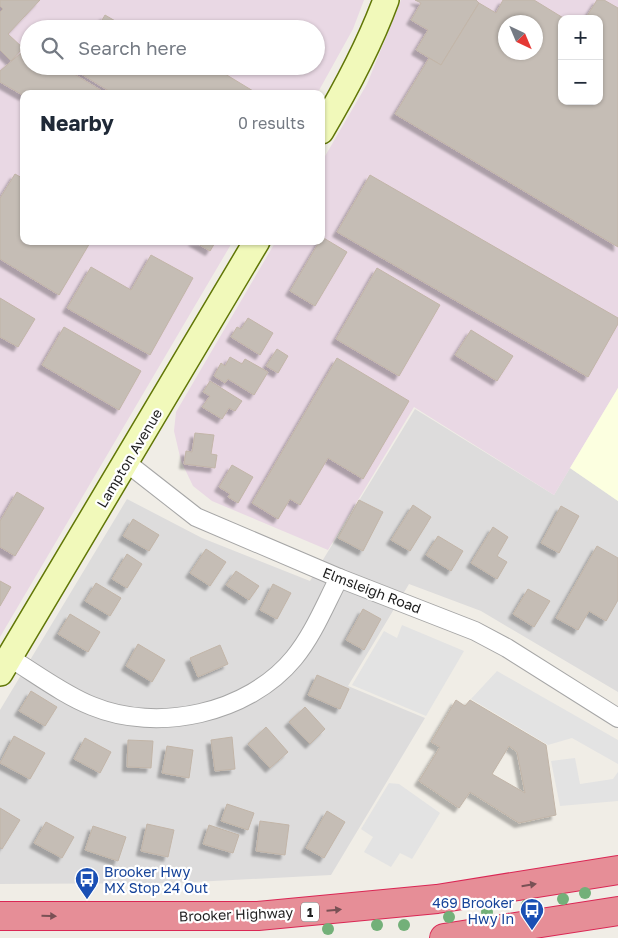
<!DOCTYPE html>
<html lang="en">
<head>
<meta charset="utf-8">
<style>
  body { margin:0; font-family:"Golos Text",sans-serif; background:#f6f6f7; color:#1f2937 }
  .controls { position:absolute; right:15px; top:15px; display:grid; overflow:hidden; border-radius:10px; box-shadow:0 1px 4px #0004 }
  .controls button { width:45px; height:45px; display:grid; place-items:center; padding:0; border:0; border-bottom:1px solid #e0e1e3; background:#fff; color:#1f2937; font:25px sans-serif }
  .compass { position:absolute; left:498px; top:15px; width:45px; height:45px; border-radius:50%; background:#fff; box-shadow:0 1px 4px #0004; rotate:136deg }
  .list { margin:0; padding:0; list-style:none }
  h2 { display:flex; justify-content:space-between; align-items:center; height:65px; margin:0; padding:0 20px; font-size:21px }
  h2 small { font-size:16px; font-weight:400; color:#747a83 }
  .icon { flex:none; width:28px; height:28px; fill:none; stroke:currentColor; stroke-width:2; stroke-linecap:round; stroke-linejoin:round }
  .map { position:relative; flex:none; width:618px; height:938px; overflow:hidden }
  .search { position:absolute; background:#fff; box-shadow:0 1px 4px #0004; left:20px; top:20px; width:305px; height:55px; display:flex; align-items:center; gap:12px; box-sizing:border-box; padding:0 18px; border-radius:28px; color:#747a83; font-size:19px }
  .panel { position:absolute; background:#fff; box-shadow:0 1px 4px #0004; left:20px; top:90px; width:305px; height:155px; border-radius:10px }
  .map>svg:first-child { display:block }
  .residential { fill:#dddcdc }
  .industrial { fill:#e9d8e4; fill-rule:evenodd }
  .education { fill:#fcffe0 }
  .parking { fill:#e3e3e3 }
  .building { fill:#c5bdb5; stroke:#c2b5a8; fill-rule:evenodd; filter:url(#shadow) }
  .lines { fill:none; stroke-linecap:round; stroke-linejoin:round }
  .street-casing { stroke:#a6a6a6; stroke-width:20 }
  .secondary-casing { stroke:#617706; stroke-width:28 }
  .highway-casing { stroke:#da2754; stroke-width:30 }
  .street { stroke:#fff; stroke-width:18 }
  .secondary { stroke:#f1f9ba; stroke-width:25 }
  .highway { stroke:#e68e97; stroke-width:28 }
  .tree { fill:#73b079 }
  .oneway { fill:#795155 }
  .labels { text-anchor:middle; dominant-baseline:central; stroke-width:4.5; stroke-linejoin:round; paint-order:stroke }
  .shield { fill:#fff; stroke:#626262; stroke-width:1 }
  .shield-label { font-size:12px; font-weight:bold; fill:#1f1f1f }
  .street-label { font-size:14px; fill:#1f1f1f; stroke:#fff }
  .transit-label { font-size:14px; fill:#164399; stroke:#fff; text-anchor:start }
</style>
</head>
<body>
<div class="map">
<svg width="618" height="938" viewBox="0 0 618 938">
  <defs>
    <filter id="shadow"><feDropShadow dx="-4.5" dy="4.5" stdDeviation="1" flood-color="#0004"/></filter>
  </defs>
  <rect width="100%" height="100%" fill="#f0ede6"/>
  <!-- residential -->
  <path class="residential" d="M 415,409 L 554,495 L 570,468 L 618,501 L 618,692 L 481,611 L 409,584 L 348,686 L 425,718 L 331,875 L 175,883 L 0,884 L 0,710 L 127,499 L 202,538 L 310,581 Z"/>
  <!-- industrial -->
  <g class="industrial">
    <path d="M 0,0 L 364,0 L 353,29 L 317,94 L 24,94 L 24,241 L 233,241 L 0,637 ZM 29,29 L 316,29 L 316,66 L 29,66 Z"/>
    <path d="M 401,0 L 618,0 L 618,388 L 554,495 L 414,407 L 328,550 L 212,501 L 193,486 L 181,461 L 174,431 L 176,412 L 276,241 L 321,241 L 321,163 L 367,84 ZM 562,19 L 599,19 L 599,101 L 562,101 ZM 506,22 L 536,22 L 536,52 L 506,52 Z"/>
  </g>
  <!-- education -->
  <path class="education" d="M 618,388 L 618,501 L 570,468 Z"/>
  <!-- parking -->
  <g class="parking">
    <path d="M 402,625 L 464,651 L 426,716 L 352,685 L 384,631 L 397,638 Z"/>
    <path d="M 497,671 L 618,740 L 618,764 L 572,738 L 548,745 L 471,699 Z"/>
    <path d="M 575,758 L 580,784 L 613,779 L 618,772 L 618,801 L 560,806 L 551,761 Z"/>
    <path d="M 389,783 L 399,784 L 440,813 L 412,859 L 400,853 L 391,867 L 364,852 L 373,837 L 361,829 Z"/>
  </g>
  <!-- building -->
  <g class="building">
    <path d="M 0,0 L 40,0 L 8,34 L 23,48 L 11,61 L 0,50 L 0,12 L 3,9 L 0,6 Z"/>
    <path d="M 415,0 L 476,0 L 479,3 L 441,65 L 416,50 L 428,30 L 411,20 L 421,3 Z"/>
    <path d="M 503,0 L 534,0 L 565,19 L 562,19 L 562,101 L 599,101 L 599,19 L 585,19 L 597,0 L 604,0 L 618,8 L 618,247 L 395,114 L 429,58 L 441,65 L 479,3 L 496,13 ZM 506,22 L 536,22 L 536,52 L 506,52 Z"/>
    <path d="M 105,15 L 129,29 L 97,29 Z"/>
    <path d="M 28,47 L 29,66 L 61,66 L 107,94 L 24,94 L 24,96 L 0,82 L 0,71 Z"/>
    <path d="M 74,66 L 212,66 L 258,94 L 114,94 L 73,69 Z"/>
    <path d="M 15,174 L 24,179 L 24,241 L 91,241 L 59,295 L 0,259 L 0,198 Z"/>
    <path d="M 370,175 L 618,318 L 618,324 L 588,377 L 337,232 Z"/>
    <path d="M 322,237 L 347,252 L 315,306 L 290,291 Z"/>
    <path d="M 193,241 L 216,241 L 210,251 Z"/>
    <path d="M 151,255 L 193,278 L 150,355 L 67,308 L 91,267 L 131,290 Z"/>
    <path d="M 377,268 L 440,305 L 399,376 L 336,339 Z"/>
    <path d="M 0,298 L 35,319 L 18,347 L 0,337 Z"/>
    <path d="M 248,318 L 273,333 L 260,355 L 231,337 L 237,327 L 241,329 Z"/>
    <path d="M 64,327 L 141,371 L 119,410 L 42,365 Z"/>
    <path d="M 471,330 L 513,356 L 497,381 L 455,355 Z"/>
    <path d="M 277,349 L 288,356 L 278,373 L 266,366 Z"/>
    <path d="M 230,357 L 242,364 L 245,359 L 268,372 L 254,395 L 228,379 L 225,383 L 214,376 L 221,363 L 225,366 Z"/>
    <path d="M 337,358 L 409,401 L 363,479 L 328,458 L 300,505 L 290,499 L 278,519 L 252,503 Z"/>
    <path d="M 210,381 L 242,401 L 235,411 L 229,408 L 222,419 L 202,407 L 210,396 L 203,392 Z"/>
    <path d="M 195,433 L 214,435 L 211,454 L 217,455 L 215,468 L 184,464 L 186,451 L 192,452 Z"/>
    <path d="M 232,465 L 253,477 L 238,503 L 228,497 L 230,494 L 219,487 Z"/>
    <path d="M 17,492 L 44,508 L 15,556 L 0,547 L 0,521 Z"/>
    <path d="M 359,500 L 383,512 L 363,551 L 338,538 Z"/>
    <path d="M 413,505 L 431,517 L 410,551 L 391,540 Z"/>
    <path d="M 561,506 L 579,516 L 559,553 L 541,543 Z"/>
    <path d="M 133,519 L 159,535 L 149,551 L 123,536 Z"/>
    <path d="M 493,527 L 508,537 L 497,556 L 507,562 L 497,579 L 471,563 Z"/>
    <path d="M 438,536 L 463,551 L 451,571 L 426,555 Z"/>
    <path d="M 597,546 L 618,558 L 618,600 L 606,621 L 589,611 L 578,630 L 556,618 Z"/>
    <path d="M 206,549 L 226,562 L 210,586 L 190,573 Z"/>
    <path d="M 127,554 L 142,564 L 127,588 L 112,579 Z"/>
    <path d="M 236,571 L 259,586 L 249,600 L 226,585 Z"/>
    <path d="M 0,581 L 11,587 L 0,606 Z"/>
    <path d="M 96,583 L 121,598 L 110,616 L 85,601 Z"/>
    <path d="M 273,584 L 291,593 L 277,619 L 260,610 Z"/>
    <path d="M 528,589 L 550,601 L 534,627 L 513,614 Z"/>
    <path d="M 363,609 L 381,619 L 364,650 L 346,640 Z"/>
    <path d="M 70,614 L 100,632 L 88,652 L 58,634 Z"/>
    <path d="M 138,644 L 165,660 L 152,682 L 126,666 Z"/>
    <path d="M 220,645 L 228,664 L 198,677 L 190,658 Z"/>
    <path d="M 317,675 L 349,689 L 340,709 L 308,695 Z"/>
    <path d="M 31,691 L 57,707 L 45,726 L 19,711 Z"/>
    <path d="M 456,700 L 465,706 L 470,700 L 546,745 L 556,815 L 519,823 L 470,792 L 459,808 L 419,781 L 440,747 L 431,742 ZM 509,746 L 517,752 L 525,793 L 492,774 Z"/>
    <path d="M 305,707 L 325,729 L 310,744 L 289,722 Z"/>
    <path d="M 266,727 L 288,752 L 270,768 L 248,744 Z"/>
    <path d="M 14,736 L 45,753 L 30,779 L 0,763 Z"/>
    <path d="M 232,737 L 235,769 L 215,771 L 211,740 Z"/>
    <path d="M 85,738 L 111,752 L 100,773 L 74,759 Z"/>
    <path d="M 128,740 L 153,741 L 151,768 L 127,767 Z"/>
    <path d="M 167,746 L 193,750 L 189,778 L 162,773 Z"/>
    <path d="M 227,804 L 254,813 L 248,830 L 221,821 Z"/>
    <path d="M 0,808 L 20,820 L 2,849 L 0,847 Z"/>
    <path d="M 327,811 L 345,822 L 324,858 L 306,848 Z"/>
    <path d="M 260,821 L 289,825 L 285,855 L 256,851 Z"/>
    <path d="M 46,822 L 74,837 L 62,858 L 34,843 Z"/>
    <path d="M 147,824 L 174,830 L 168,857 L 141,851 Z"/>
    <path d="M 209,825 L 239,835 L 233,853 L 203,844 Z"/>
    <path d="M 93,826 L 126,837 L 118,861 L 85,850 Z"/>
  </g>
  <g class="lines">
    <!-- street casing -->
    <g class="street-casing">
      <g id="street">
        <path d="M 127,463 L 196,517 L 339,578 L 475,631 L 507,648 L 618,718"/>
        <path d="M 10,658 C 35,673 64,695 92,706 C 157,733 248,714 294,658 C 313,635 325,605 339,578"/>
      </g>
    </g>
    <!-- secondary casing -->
    <g class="secondary-casing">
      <g id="secondary">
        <path d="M 321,131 C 346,89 369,46 386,0"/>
        <path d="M 0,673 L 257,241"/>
      </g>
    </g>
    <!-- highway casing -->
    <g class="highway-casing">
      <g id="highway">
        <path d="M 0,916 L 258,916 L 437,899 L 618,870"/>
        <path d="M 444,938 L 618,911"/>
      </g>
    </g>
    <!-- street -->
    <use href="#street" class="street"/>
    <!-- secondary -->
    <use href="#secondary" class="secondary"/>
    <!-- highway -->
    <use href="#highway" class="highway"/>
  </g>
  <!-- trees -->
  <g class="tree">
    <circle cx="585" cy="893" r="6"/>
    <circle cx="563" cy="899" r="6"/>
    <circle cx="527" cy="905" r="6"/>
    <circle cx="487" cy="912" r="6"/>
    <circle cx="449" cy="917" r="6"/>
    <circle cx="377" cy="925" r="6"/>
    <circle cx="404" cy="925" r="6"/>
    <circle cx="328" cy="929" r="6"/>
  </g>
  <!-- one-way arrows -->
  <defs><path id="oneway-solid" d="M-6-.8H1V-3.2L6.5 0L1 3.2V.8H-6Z" transform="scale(1.25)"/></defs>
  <g class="oneway">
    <use href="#oneway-solid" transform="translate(529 885) rotate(-9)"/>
    <use href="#oneway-solid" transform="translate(334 910) rotate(-5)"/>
    <use href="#oneway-solid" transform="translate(49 916) rotate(1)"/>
  </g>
  <!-- icons -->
  <defs>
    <g id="bus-pin" transform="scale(1.25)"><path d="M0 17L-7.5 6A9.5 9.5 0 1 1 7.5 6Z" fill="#1a4fb4" stroke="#fff"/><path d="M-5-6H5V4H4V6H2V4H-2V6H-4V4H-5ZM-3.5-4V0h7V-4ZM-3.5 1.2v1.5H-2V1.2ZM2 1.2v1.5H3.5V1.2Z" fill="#fff"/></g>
  </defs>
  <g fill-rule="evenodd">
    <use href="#bus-pin" x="87" y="879"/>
    <use href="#bus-pin" x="532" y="910"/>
  </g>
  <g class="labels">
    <!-- shield labels -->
    <rect class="shield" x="301" y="902.5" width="18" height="19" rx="4"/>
    <g class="shield-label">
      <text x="310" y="912">1</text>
    </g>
    <!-- street labels -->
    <g class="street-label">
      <text transform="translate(129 458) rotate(-59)">Lampton Avenue</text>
      <text transform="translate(372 590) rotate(21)">Elmsleigh Road</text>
      <text transform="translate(236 914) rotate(-2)">Brooker Highway</text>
    </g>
    <!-- transit labels -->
    <g class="transit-label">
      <text x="104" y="871">Brooker Hwy<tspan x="104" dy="16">MX Stop 24 Out</tspan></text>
      <text x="514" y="902" text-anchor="end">469 Brooker<tspan x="514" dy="16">Hwy In</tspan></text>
    </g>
  </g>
</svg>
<div class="controls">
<button>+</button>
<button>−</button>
</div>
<svg class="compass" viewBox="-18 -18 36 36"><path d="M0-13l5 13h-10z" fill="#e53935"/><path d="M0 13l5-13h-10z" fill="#747a83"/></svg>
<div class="search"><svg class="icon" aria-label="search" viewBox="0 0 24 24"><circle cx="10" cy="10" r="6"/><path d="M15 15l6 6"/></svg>Search here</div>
<section class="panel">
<h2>Nearby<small>0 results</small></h2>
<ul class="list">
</ul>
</section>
</div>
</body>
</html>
